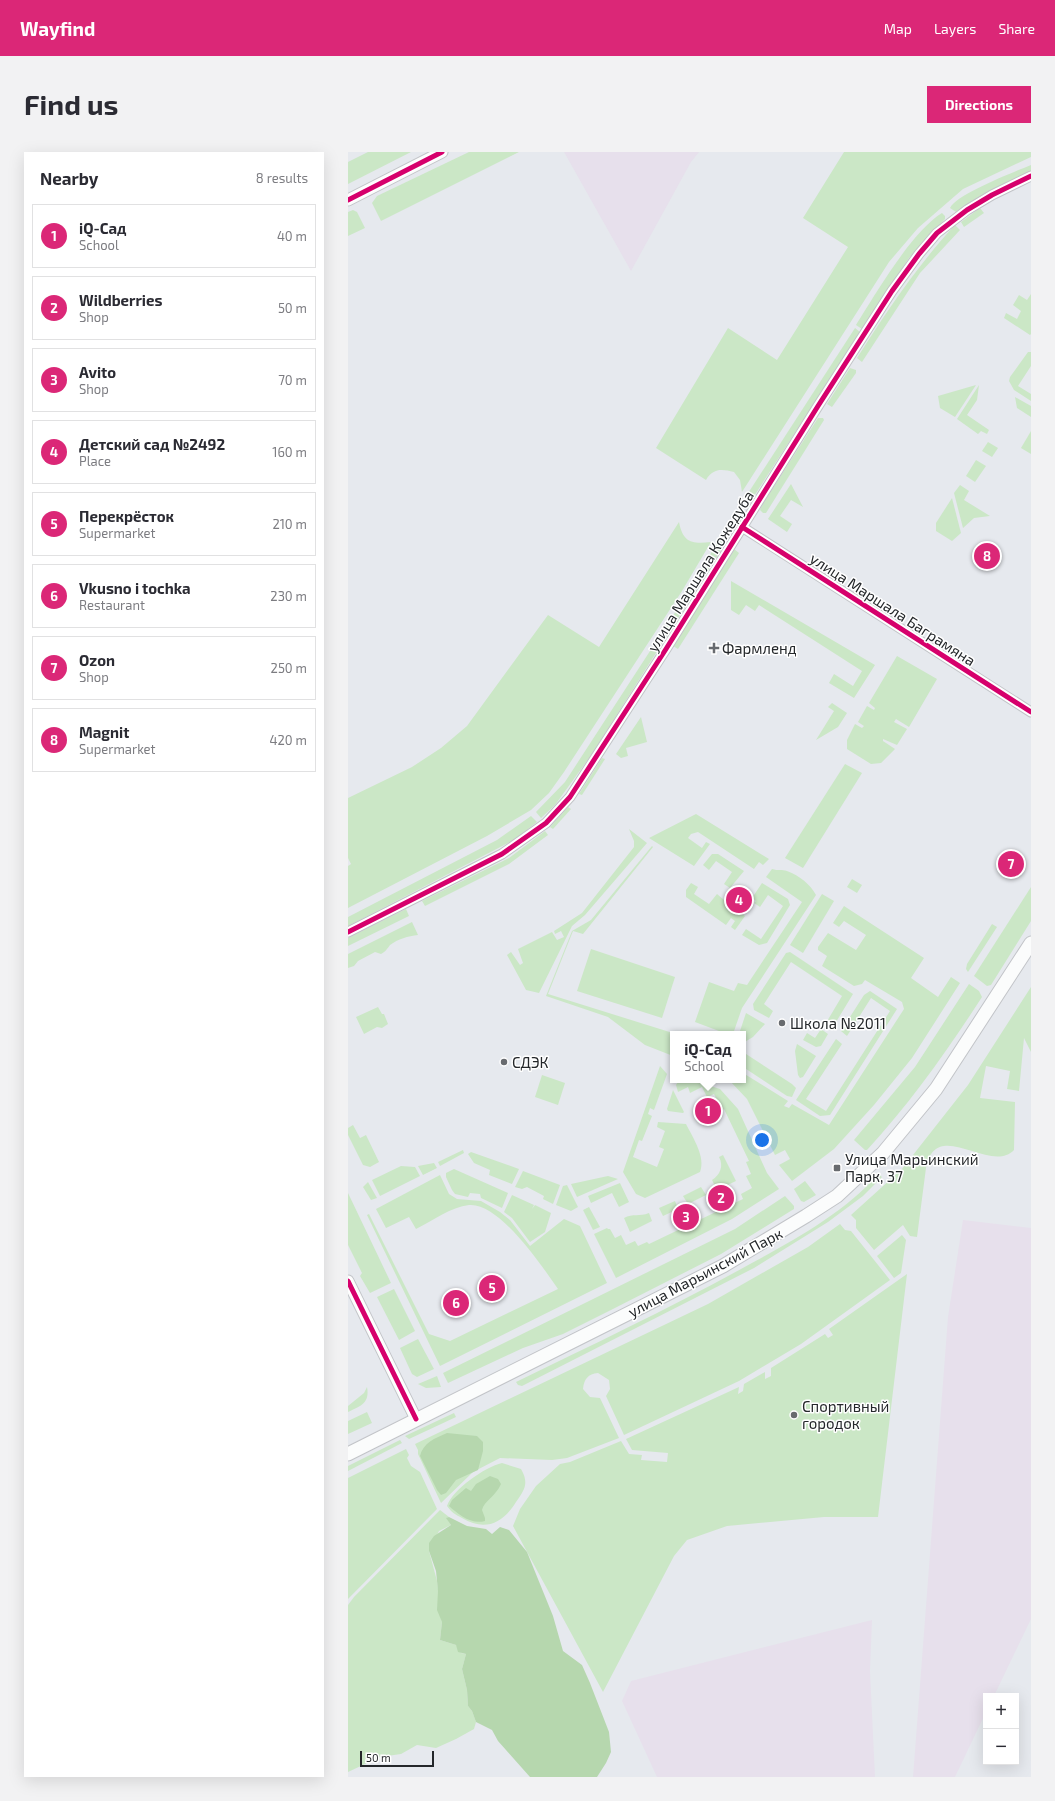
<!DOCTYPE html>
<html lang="en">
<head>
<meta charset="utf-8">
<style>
  body { margin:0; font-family:"Exo 2",sans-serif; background:#f2f2f3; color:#2b2b33 }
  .controls { position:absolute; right:12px; bottom:12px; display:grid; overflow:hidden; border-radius:0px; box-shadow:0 4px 16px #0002 }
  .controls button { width:36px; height:36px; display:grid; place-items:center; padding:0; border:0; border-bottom:1px solid #e1e1e2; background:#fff; color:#2b2b33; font:20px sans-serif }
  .scale { position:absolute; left:12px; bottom:10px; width:74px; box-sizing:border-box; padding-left:4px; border:2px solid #24272a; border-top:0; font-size:11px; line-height:14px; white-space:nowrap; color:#24272a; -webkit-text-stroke:3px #fff; paint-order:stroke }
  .you { position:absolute; left:414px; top:988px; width:14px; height:14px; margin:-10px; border:3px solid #fff; border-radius:50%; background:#1a73e8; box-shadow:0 0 0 6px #1a73e833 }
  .badge { display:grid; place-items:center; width:26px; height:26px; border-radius:50%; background:#db2777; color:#fff; font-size:13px; font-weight:700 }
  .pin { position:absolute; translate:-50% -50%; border:2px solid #fff; box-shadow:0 1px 4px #0006 }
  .popup { position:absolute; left:322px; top:879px; width:76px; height:52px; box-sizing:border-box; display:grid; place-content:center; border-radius:0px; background:#fff; filter:drop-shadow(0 1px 3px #0005); font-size:13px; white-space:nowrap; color:#7c7c81 }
  .popup b { font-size:15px; color:#2b2b33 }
  .popup::after { content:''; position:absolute; left:50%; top:100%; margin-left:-8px; border:8px solid transparent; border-top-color:#fff }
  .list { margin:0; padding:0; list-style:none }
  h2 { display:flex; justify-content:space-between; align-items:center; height:52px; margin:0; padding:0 16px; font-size:17px }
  h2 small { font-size:13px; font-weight:400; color:#7c7c81 }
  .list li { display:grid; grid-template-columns:26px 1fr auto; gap:12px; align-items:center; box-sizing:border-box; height:64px; margin:0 8px 8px; padding:0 8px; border:1px solid #e1e1e2; border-radius:0px }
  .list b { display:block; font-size:15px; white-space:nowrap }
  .list p { margin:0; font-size:13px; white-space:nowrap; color:#7c7c81 }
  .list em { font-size:13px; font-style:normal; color:#7c7c81 }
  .map { position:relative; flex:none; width:683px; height:1625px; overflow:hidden; border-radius:0px }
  header { display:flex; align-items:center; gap:24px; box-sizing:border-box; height:56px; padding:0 20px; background:#db2777; color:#fff }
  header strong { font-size:19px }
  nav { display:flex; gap:22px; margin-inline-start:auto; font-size:14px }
  .intro { display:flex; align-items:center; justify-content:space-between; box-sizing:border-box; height:96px; padding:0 24px }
  h1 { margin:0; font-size:28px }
  .button { padding:10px 18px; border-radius:0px; background:#db2777; color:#fff; font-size:14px; font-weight:700 }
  main { display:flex; gap:24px; padding:0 24px }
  aside { flex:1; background:#fff; border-radius:0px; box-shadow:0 4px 16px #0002 }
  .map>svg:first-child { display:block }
  .industrial { fill:#e7e0ec }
  .green { fill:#cbe7c6 }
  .forest { fill:#b6d7ae }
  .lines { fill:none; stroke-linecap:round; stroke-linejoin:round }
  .minor-casing { stroke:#c2c4c8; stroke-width:11 }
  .tertiary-casing { stroke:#c2c4c8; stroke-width:13 }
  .secondary-casing { stroke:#c2c4c8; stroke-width:15 }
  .minor { stroke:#fbfcfc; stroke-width:9 }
  .tertiary { stroke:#fbfcfc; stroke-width:11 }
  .secondary { stroke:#fbfcfc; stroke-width:13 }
  .cycleway-casing { stroke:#fff; stroke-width:8 }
  .cycleway { stroke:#d6006c; stroke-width:5 }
  .poi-dot { fill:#686b6f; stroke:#fff; stroke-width:1.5 }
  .labels { text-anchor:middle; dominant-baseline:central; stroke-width:3; stroke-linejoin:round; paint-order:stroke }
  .street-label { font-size:15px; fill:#24272a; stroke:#fff }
  .poi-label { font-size:15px; fill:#24272a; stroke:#fff; text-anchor:start }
</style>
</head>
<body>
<header>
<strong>Wayfind</strong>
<nav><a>Map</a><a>Layers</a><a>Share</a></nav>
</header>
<div class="intro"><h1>Find us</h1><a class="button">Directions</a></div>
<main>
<aside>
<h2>Nearby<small>8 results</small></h2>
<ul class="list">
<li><span class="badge">1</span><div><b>iQ-Сад</b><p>School</p></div><em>40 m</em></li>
<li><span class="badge">2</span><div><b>Wildberries</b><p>Shop</p></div><em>50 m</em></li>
<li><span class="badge">3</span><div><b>Avito</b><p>Shop</p></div><em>70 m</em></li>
<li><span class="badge">4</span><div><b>Детский сад №2492</b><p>Place</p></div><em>160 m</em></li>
<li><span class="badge">5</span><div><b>Перекрёсток</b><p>Supermarket</p></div><em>210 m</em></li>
<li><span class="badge">6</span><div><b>Vkusno i tochka</b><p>Restaurant</p></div><em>230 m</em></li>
<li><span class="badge">7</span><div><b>Ozon</b><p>Shop</p></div><em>250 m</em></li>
<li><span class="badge">8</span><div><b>Magnit</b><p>Supermarket</p></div><em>420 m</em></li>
</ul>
</aside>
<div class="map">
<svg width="683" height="1625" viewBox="0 0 683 1625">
  <rect width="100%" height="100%" fill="#e6e9ee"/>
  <!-- industrial -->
  <g class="industrial">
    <path d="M 216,0 L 351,0 L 343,10 L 283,119 Z"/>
    <path d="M 615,1068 L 683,1076 L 683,1467 L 646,1544 L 638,1544 L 638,1560 L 607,1625 L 565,1625 L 600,1165 Z"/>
    <path d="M 524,1468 L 522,1519 L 527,1625 L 309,1625 L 274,1549 L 283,1529 Z"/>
  </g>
  <!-- green -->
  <g class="green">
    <path d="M 20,0 L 63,0 L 0,32 L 0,10 Z"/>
    <path d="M 121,0 L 171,0 L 33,69 L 24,51 L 29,44 Z"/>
    <path d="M 496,0 L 683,0 L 683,5 L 615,37 L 570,76 L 541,110 L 394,340 L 392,328 L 386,320 C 374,317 365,316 358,328 L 308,296 L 380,176 L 429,208 L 500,95 L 455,66 Z"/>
    <path d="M 683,13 L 683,20 L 631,45 L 608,60 L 602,56 C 609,42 666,20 683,13 Z"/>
    <path d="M 632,56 L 636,61 L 616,75 L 613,70 Z"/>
    <path d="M 5,58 L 9,60 L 17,76 L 0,84 L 0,60 Z"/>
    <path d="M 594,61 L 597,64 L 597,67 L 561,106 L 514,177 L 508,173 C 527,143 564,79 594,61 Z"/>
    <path d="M 607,73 L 612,78 L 572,121 L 514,210 L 509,206 C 539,159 569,114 607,73 Z"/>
    <path d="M 683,142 L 683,182 L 682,183 L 656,166 L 658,161 L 669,167 L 673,159 L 665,153 L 671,143 L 679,148 Z"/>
    <path d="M 507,176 L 512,180 L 401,352 L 395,349 Z"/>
    <path d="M 680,200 L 683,200 L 683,214 L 670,234 L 683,242 L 683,249 L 666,238 L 661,229 L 662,225 Z"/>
    <path d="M 502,216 L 508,218 L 508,221 L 484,255 L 479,252 Z"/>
    <path d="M 628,233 L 607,265 L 592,256 L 590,244 Z"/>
    <path d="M 631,233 L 629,248 L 619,263 L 641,278 L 639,282 L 633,279 L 630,282 L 609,267 Z"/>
    <path d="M 667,245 L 683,254 L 683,265 L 669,256 Z"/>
    <path d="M 470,266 L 475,266 L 476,268 L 418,361 L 415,361 L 412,358 L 414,353 Z"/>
    <path d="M 683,279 L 683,302 L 673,296 Z"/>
    <path d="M 640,290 L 650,296 L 644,305 L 634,299 Z"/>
    <path d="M 628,308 L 638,314 L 627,330 L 618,324 Z"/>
    <path d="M 443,332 L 455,355 L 443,348 L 432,364 L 444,372 L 439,380 L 420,367 Z"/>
    <path d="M 612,333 L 621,339 L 616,348 L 642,364 L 626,366 L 615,376 L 606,341 Z"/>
    <path d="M 604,346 L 613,381 L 604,389 L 588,379 L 588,371 Z"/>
    <path d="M 331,370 C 335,391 344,392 363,390 L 334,439 L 216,620 L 201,641 L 183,658 L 139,684 L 0,756 L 0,714 L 3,712 L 0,706 L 0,646 L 64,615 L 93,596 L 119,574 L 200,463 L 251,495 Z"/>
    <path d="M 371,388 L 377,392 L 244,602 L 207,653 L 193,666 L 188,660 L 217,630 L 328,459 Z"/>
    <path d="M 386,397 L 391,401 L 330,497 L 325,494 Z"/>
    <path d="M 383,429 L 527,513 L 506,546 L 481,531 L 486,522 L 505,534 L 514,519 L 411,453 L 407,459 L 398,453 L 391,463 L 383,458 Z"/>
    <path d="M 549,504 L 589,527 L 561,575 L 548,567 L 546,570 L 559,577 L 549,593 L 535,587 L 535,589 L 547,597 L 533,611 L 523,612 L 499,597 L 499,588 L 507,572 L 514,576 L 516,574 L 510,570 L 519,554 L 526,558 L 527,556 L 521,551 Z"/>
    <path d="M 484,551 L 499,561 L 490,575 L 468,588 L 486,559 L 480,555 Z"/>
    <path d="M 293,565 L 299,590 L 278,596 L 280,604 L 273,606 L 268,602 Z"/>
    <path d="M 254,606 L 257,607 L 234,643 L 231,642 Z"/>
    <path d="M 497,612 L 514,621 L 455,716 L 437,706 Z"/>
    <path d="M 220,655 L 223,657 L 205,677 L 202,675 Z"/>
    <path d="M 348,662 L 421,707 L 415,713 L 411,710 L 406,717 L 350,680 L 343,682 L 340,686 L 354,696 L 358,690 L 362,692 L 346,714 L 301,686 Z"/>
    <path d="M 183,664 L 189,670 L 166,688 L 0,774 L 0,765 L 149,688 Z"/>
    <path d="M 281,677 L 299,691 L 237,763 L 224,774 L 191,841 L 178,838 L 159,803 L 163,800 L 172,813 L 175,811 L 170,797 L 204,780 L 209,788 L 216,785 L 213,779 L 207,782 L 206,779 L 234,761 L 286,695 L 286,689 Z"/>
    <path d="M 197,679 L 200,683 L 161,712 L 77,754 L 74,749 L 161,706 Z"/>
    <path d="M 304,694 L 305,695 L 235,782 L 225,779 L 200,842 L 328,882 L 325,882 L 325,904 L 297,893 L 260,865 L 198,844 L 224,779 L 243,768 Z"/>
    <path d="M 364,702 L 370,702 L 396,719 L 382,736 L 376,732 L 384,720 L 368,709 L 361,718 L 355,713 Z"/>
    <path d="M 424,717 C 430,719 434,717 439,719 C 452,724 462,732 468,743 L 394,856 L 385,882 L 371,882 L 371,879 L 347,870 L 361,830 L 386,839 L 390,831 L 399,833 L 454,750 L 418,725 Z"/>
    <path d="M 504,727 L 514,733 L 509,741 L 499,735 Z"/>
    <path d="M 343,731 L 350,735 L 346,742 L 361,752 L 369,742 L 382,753 L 380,757 L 388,763 L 391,759 L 397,764 L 387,778 L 383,775 L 387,769 L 383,766 L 378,773 L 338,745 L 338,738 Z"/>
    <path d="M 414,731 L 440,747 L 442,753 L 419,791 L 411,793 L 394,783 L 398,777 L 413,787 L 435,754 L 420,743 L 412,755 L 406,751 L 408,749 L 404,746 Z"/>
    <path d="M 683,735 L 683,769 L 643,833 L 639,834 L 626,824 Z"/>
    <path d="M 474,742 L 486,749 L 455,801 L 442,793 Z"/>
    <path d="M 496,754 L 576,806 L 563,826 L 590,845 L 603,825 L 612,831 L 564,906 L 526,953 L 486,997 L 444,1029 L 431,1013 L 442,1007 L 437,998 L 427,1003 L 399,947 L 381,928 L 395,928 L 395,921 L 440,949 L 436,954 L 441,956 L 444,952 L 481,973 L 556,857 L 554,850 L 517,828 L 514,832 L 506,834 L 474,814 L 479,804 L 470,798 L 470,795 L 480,781 L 508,798 L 518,783 L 496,769 L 491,775 L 485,771 Z"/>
    <path d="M 58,757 L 61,764 L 0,794 L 0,786 Z"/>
    <path d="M 64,770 L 70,783 C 60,784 50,787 42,793 C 39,797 38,799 33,802 L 27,800 L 10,809 L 6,814 L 0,816 L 0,802 Z"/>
    <path d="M 644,772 L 649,775 L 620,820 L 618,817 L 619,812 Z"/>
    <path d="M 243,797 L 327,825 L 314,866 L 229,839 Z"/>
    <path d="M 442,800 L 505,842 L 485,875 L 478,871 L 494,844 L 443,810 L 416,852 L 425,859 L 421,866 L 406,858 L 405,852 L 438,801 Z"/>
    <path d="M 621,832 L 631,839 L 634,845 C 599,899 563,950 519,998 L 517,998 L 506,988 L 567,915 Z"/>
    <path d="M 683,835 L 683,900 L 676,886 L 671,939 L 659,937 L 662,919 L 638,914 L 632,946 L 667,950 L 666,998 C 642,1023 588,964 578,1016 L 569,1085 L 562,1084 L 555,1073 L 526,1098 L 508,1076 L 508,1068 L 503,1063 L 554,1017 L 620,933 Z"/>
    <path d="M 522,839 L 549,857 L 482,963 L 472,964 L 448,948 L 488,887 L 494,892 L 458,947 L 478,959 L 542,859 L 523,846 L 499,884 L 493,879 L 516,843 Z"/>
    <path d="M 30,855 L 34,862 L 36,862 L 40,872 L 34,876 L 29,875 L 16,882 L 8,865 Z"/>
    <path d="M 398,861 L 417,872 L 405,885 L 395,891 L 395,882 L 391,882 Z"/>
    <path d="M 473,877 L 480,882 L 473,894 L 468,895 L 455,888 L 459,881 L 467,886 Z"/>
    <path d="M 449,892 L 468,904 L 455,925 L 452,926 L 450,923 L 447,899 Z"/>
    <path d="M 398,902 L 444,932 L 448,936 L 444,945 L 439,944 L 395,915 L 395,903 Z"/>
    <path d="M 312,914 L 319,922 L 306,958 L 302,956 L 300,962 L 304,964 L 294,989 L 291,988 L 285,1005 L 309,1015 L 316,997 L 311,995 L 317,979 L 309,975 L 310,970 L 338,972 C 345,986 358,1005 352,1020 L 297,1046 L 288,1042 L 275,1020 Z"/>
    <path d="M 194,923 L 217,931 L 210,953 L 187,945 Z"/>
    <path d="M 331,928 L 344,928 L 372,937 L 390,957 L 419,1021 L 431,1037 L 384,1067 L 268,1126 L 246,1082 L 259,1076 L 260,1077 L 262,1077 L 267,1086 L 273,1083 L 278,1093 L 287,1089 L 290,1094 L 299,1090 L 301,1092 L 395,1047 L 393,1042 L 404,1036 L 398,1024 L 403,1022 L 398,1010 L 401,1009 L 376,957 L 374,958 L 366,942 L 359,945 L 354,935 L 342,941 L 340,935 L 330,940 L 328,933 Z"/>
    <path d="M 325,938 L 336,960 L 335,961 L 320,959 L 319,957 Z"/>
    <path d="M 5,973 L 12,986 L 18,983 L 31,1010 L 22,1015 L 15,1013 L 0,983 L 0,976 Z"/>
    <path d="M 115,998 L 116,1001 L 92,1014 L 90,1010 Z"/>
    <path d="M 123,1000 L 171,1017 L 164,1032 L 141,1023 L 142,1018 L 126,1011 L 120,1002 Z"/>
    <path d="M 375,1003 L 388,1029 L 369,1038 L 364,1028 C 372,1023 376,1014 371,1005 Z"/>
    <path d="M 86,1011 L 89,1016 L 75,1023 L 70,1014 Z"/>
    <path d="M 53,1014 L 67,1015 L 72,1024 L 32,1044 L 24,1028 Z"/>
    <path d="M 106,1017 L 160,1041 L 154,1056 L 133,1046 L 132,1042 L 122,1041 L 120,1045 L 107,1042 L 104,1038 L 98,1025 L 98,1021 Z"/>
    <path d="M 175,1019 L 212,1033 L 205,1052 L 195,1047 L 196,1044 L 179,1035 L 174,1037 L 167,1035 Z"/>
    <path d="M 530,1022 L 534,1025 L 515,1044 L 480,1070 L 406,1116 L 174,1234 L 170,1233 L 168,1230 C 244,1193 320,1157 393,1117 C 439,1092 496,1062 530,1022 Z"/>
    <path d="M 92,1023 L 101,1042 L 109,1047 L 133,1049 L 152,1060 L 162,1068 L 182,1094 L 216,1067 L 232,1074 L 259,1131 L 92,1214 L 19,1063 L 21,1062 L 81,1182 L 102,1189 L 210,1137 C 194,1114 151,1050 121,1053 C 103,1055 84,1069 68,1077 L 61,1065 L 38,1076 L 28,1057 Z"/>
    <path d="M 260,1024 L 270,1027 L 229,1045 L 223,1032 Z"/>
    <path d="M 457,1029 L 468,1043 L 456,1050 L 453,1049 L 446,1037 Z"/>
    <path d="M 20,1030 L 29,1046 L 23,1048 L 15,1035 Z"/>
    <path d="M 272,1031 L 281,1050 L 271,1055 L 264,1041 L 243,1051 L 240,1044 Z"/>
    <path d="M 219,1033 L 230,1055 L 223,1059 L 208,1053 L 215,1034 Z"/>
    <path d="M 353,1035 L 358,1043 L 340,1052 L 335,1044 Z"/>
    <path d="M 0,1041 L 43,1131 L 22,1141 L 12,1124 L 14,1121 L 0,1093 Z"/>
    <path d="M 164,1043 L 186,1053 L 184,1057 L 187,1053 L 203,1061 L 197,1080 L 182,1090 L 164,1066 L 156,1060 Z"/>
    <path d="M 437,1044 L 446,1054 L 446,1057 L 373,1102 L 263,1158 L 215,1182 L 175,1196 L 100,1231 L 95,1221 L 387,1077 Z"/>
    <path d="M 327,1049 L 330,1057 L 315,1064 L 311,1056 Z"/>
    <path d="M 241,1055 L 252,1075 L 245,1078 L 235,1058 Z"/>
    <path d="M 301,1061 L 304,1069 L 282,1080 L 276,1066 C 285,1061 291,1065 301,1061 Z"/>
    <path d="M 492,1072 L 497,1078 L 503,1079 L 542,1128 L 453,1192 L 391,1229 L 276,1283 L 258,1244 L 262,1237 L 261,1228 L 250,1221 C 240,1222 236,1227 235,1237 L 242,1245 L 252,1246 L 271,1286 L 219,1306 L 204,1308 L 152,1306 L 125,1320 L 93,1351 L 70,1302 L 70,1298 L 67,1292 L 360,1152 L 460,1095 Z"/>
    <path d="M 554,1083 L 558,1088 L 553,1121 L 546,1126 L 529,1104 Z"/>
    <path d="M 559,1122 L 530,1365 L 476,1365 L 379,1374 L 339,1388 L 326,1404 L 255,1540 L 165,1374 L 172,1357 L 188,1334 L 212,1312 L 222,1310 L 273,1289 L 281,1302 L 294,1303 L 293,1308 L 319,1310 L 320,1301 L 284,1298 L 278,1287 L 391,1235 L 390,1242 L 395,1239 L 396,1232 L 417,1220 L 417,1227 L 423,1224 L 423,1216 L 477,1182 L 480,1186 L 485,1183 L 481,1177 Z"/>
    <path d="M 46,1137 L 67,1179 L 51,1188 L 29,1145 Z"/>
    <path d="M 70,1187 L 86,1217 L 69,1225 L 64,1222 L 52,1196 Z"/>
    <path d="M 89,1224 L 93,1235 L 78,1236 L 70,1232 Z"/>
    <path d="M 19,1235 C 22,1251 13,1254 0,1260 L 0,1254 L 16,1241 Z"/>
    <path d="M 19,1260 L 24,1271 L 0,1282 L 0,1269 Z"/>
    <path d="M 106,1261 L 108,1265 L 61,1287 L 57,1284 Z"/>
    <path d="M 52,1288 L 54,1291 L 0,1319 L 0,1314 Z"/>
    <path d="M 58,1297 L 61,1303 L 59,1306 L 63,1314 L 72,1320 L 89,1357 L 0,1447 L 0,1326 Z"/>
    <path d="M 154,1311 L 173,1317 C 181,1331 177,1337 168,1350 C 155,1371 137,1380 114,1366 C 108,1363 103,1360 99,1354 C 105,1337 137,1315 154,1311 Z"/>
    <path d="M 92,1358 L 101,1365 L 99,1366 L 103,1373 L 91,1379 L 81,1399 L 89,1429 L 94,1470 L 92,1488 L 108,1493 L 113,1501 L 118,1502 L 114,1517 L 119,1538 L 120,1554 L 124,1559 L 128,1570 L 126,1577 L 108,1587 L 88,1596 L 69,1593 L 53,1602 L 32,1605 L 0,1620 L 0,1453 L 6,1445 Z"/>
  </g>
  <!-- forest -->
  <g class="forest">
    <path d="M 99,1281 L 129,1284 L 135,1290 L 135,1299 L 130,1318 L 108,1328 L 98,1341 L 93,1343 L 89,1338 L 72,1304 C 75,1291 87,1286 99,1281 Z"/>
    <path d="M 142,1324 L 150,1327 L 153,1332 C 148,1344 136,1349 134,1358 L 137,1366 L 137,1369 C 123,1373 110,1362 101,1354 L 104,1348 L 118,1336 L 123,1339 L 128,1332 Z"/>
    <path d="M 101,1365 L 119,1374 L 138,1377 L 144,1382 L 152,1375 L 161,1378 L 179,1400 L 205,1464 L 215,1499 L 234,1513 L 242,1531 L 261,1580 L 263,1600 L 258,1611 L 249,1625 L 182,1625 L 150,1589 L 144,1578 L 128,1570 L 124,1559 L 120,1554 L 119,1538 L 114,1517 L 118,1502 L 110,1500 L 108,1493 L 92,1488 L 94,1470 L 89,1458 L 90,1439 L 88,1419 L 81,1399 L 81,1391 L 86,1384 L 103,1373 L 98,1366 Z"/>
  </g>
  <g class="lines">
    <!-- minor casing -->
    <g class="minor-casing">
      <g id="minor">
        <path d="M 394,375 L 683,560"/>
        <path d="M 0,780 L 154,702 L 198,671 L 222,645 L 318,497 L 470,254 L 544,139 L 571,102 L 589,81 L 619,58 L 644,43 L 683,24"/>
      </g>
    </g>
    <!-- tertiary casing -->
    <g class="tertiary-casing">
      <g id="tertiary">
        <path d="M 0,48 L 94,0"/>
        <path d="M 0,1129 L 68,1267"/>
      </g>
    </g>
    <!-- secondary casing -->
    <g class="secondary-casing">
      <path id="secondary" d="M 0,1302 L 375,1114 L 458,1064 L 489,1044 L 535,1001 L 588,937 L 683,791"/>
    </g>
    <!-- minor -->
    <use href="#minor" class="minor"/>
    <!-- tertiary -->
    <use href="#tertiary" class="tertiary"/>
    <!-- secondary -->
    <use href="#secondary" class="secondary"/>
    <!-- cycleway casing -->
    <g class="cycleway-casing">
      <g id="cycleway">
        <path d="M 0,48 L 94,0"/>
        <path d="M 394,375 L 683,560"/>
        <path d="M 0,780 L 154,702 L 198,671 L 222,645 L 318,497 L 470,254 L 544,139 L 571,102 L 589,81 L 619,58 L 644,43 L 683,24"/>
        <path d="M 0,1129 L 68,1267"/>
      </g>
    </g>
    <!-- cycleway -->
    <use href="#cycleway" class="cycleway"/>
  </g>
  <!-- markers -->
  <g class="poi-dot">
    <path d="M364 490h4v4h4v4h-4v4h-4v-4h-4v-4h4z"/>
    <circle cx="434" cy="871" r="4"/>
    <circle cx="156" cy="910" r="4"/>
    <rect x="485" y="1012" width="8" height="8" rx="2"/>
    <circle cx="446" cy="1263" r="4"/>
  </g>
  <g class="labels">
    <!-- street labels -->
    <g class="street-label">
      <text transform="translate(352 419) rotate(-58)">улица Маршала Кожедуба</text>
      <text transform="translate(545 457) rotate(33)">улица Маршала Баграмяна</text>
      <text transform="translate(357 1120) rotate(-28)">улица Марьинский Парк</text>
    </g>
    <!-- poi labels -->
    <g class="poi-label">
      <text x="374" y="496">Фармленд</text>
      <text x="442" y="871">Школа №2011</text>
      <text x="164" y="910">СДЭК</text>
      <text x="497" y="1007">Улица Марьинский<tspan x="497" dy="17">Парк, 37</tspan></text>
      <text x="454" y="1254">Спортивный<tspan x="454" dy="17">городок</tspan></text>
    </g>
  </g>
</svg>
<div class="controls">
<button>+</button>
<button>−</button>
</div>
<div class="scale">50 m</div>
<div class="you"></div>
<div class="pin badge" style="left:360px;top:959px">1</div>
<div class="popup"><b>iQ-Сад</b>School</div>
<div class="pin badge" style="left:373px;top:1046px">2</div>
<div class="pin badge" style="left:338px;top:1065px">3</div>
<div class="pin badge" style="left:391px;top:748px">4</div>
<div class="pin badge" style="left:144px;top:1136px">5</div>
<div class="pin badge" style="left:108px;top:1151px">6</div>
<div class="pin badge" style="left:663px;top:712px">7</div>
<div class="pin badge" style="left:639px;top:404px">8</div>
</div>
</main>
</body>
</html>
